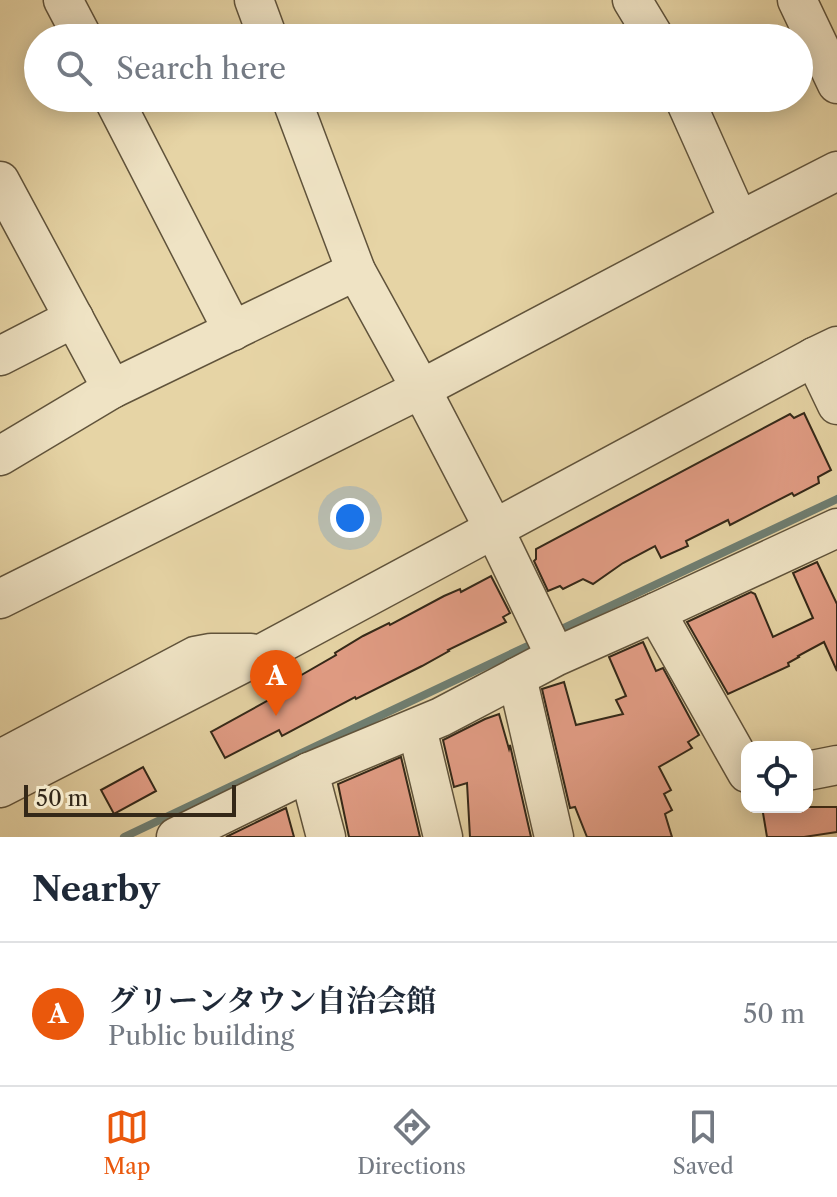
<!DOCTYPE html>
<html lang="en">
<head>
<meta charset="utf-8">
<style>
  body { margin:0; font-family:"Libre Caslon Text","Noto Serif JP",serif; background:#f6f6f7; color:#1f2937 }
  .controls { position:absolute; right:24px; bottom:24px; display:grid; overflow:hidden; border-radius:16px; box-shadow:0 4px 20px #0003 }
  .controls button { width:72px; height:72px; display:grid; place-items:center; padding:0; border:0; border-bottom:2px solid #e0e1e3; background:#fff; color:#1f2937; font:40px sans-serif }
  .scale { position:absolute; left:24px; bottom:20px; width:212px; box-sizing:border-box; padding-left:8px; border:4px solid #342818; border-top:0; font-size:22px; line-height:28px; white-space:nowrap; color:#342818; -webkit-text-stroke:6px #efe3c4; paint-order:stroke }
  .you { position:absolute; left:350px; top:518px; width:28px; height:28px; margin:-20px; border:6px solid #fff; border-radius:50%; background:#1a73e8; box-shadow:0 0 0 12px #1a73e833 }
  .badge { display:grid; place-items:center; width:52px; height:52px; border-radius:50%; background:#ea580c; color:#fff; font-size:26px; font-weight:700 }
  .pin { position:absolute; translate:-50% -66px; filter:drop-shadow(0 2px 4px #0008) }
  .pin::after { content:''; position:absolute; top:42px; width:28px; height:24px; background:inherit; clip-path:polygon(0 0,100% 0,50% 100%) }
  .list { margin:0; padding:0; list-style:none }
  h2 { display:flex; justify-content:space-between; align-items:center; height:104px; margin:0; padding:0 32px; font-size:34px }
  h2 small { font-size:26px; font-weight:400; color:#747a83 }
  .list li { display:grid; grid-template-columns:52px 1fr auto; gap:24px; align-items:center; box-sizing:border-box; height:144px; padding:0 32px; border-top:2px solid #e0e1e3 }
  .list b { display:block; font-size:30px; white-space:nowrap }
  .list p { margin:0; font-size:26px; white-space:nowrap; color:#747a83 }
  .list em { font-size:26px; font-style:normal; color:#747a83 }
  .icon { flex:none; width:44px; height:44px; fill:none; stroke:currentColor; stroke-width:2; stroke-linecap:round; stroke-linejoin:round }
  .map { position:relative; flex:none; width:837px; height:837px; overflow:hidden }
  .search { position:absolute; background:#fff; box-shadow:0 4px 20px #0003; left:24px; right:24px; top:24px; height:88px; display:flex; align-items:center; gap:20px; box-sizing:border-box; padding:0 28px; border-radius:44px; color:#747a83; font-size:30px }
  .sheet { height:248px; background:#fff }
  nav { display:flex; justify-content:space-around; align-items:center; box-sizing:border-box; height:112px; border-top:2px solid #e0e1e3; background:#fff; font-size:22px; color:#747a83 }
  nav a { display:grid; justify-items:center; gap:4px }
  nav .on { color:#ea580c }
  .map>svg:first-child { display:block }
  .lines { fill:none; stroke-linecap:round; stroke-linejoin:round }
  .stream { stroke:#6f7e71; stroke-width:8 }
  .building { fill:#e19c84; stroke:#342818; stroke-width:2 }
  .minor-casing { stroke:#60533b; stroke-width:41 }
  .minor { stroke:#efe3c4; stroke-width:38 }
</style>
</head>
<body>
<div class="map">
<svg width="837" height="837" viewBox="0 0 837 837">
  <rect width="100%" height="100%" fill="#e6d4a5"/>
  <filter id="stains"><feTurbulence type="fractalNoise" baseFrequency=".0025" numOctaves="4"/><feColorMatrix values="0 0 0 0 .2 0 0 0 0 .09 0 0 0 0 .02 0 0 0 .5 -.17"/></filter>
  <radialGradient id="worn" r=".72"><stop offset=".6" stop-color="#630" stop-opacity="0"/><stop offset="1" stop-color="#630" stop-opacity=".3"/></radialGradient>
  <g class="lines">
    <!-- stream -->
    <g class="stream">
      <path d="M 555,632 L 837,499"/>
      <path d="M 124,837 L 536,642"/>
    </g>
  </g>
  <!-- building -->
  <g class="building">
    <path d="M 804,413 L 831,470 L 818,477 L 819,483 L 794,496 L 792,493 L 730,525 L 728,520 L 686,541 L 688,546 L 661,558 L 655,546 L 623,563 L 593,584 L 583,579 L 563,589 L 560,586 L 548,591 L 534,561 L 536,559 L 536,549 L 790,414 L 794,418 Z"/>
    <path d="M 817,562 L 837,604 L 837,671 L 824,642 L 798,656 L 799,657 L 788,663 L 789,666 L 728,694 L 687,622 L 751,592 L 755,594 L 773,637 L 813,618 L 793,573 Z"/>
    <path d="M 491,576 L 510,613 L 503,617 L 506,622 L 448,650 L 449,651 L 422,666 L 356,699 L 355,697 L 282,736 L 279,730 L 225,758 L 211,732 L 294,686 L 291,681 L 336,655 L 335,653 L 363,636 L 389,623 L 390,625 L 444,596 L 460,589 L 461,592 Z"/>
    <path d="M 643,642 L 656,671 L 663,668 L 699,735 L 688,742 L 692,748 L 659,767 L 671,790 L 664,794 L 672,810 L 665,814 L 672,837 L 587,837 L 575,807 L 570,808 L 542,689 L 564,682 L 576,725 L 623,714 L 616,700 L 626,696 L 609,657 Z"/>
    <path d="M 499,714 L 509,749 L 510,745 L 531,837 L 470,837 L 467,783 L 454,787 L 443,740 L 485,719 Z"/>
    <path d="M 401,757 L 420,837 L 349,837 L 338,784 Z"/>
    <path d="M 143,767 L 156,791 L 114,814 L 101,790 Z"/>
    <path d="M 762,807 L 837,807 L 837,832 L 804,837 L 767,837 Z"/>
    <path d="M 286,808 L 294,837 L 226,837 Z"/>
  </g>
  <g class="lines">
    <!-- minor casing -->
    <g class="minor-casing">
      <g id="minor">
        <path d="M 63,0 L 83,38"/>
        <path d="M 254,0 L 268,38"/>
        <path d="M 632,0 L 655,38"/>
        <path d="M 797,0 L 837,84"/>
        <path d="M 113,98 L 233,331"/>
        <path d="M 291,98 L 356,271 L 421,389 L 494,529 L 549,643"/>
        <path d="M 684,98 L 739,221"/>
        <path d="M 0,181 L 112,389"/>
        <path d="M 0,356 L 74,318"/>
        <path d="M 814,357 L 837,405"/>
        <path d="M 0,456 L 112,389 L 356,271"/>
        <path d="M 0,599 L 421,389 L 739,221 L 837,171"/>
        <path d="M 656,612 L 837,528"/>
        <path d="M 517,677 L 554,837"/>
        <path d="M 417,728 L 443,837"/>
        <path d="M 10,754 L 195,656 L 211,653 L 251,653"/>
        <path d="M 807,771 L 837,765"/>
        <path d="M 309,772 L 326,837"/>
        <path d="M 0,788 L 263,653 L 814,357 L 837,346"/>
        <path d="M 176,837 L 309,772 L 441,717 L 555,657 L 656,612 L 747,773"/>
      </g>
    </g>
    <!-- minor -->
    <use href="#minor" class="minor"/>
  </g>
  <rect width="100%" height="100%" filter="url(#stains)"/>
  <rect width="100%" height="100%" fill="url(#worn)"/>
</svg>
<div class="controls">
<button><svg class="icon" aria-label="locate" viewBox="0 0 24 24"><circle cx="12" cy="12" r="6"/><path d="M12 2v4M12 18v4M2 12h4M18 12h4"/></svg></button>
</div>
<div class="scale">50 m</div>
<div class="you"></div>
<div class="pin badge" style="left:276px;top:716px">A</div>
<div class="search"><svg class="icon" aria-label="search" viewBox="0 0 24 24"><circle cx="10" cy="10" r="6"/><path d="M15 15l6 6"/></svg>Search here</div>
</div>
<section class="sheet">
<h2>Nearby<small></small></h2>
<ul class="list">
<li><span class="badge">A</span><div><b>グリーンタウン自治会館</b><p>Public building</p></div><em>50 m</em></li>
</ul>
</section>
<nav>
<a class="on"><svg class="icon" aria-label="map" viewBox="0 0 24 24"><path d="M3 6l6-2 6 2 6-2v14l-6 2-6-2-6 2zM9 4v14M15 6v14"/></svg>Map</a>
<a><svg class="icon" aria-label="directions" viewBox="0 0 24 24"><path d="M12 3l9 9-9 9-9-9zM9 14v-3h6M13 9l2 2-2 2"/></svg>Directions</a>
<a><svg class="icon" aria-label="saved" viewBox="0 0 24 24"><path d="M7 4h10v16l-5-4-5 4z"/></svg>Saved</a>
</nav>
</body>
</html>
